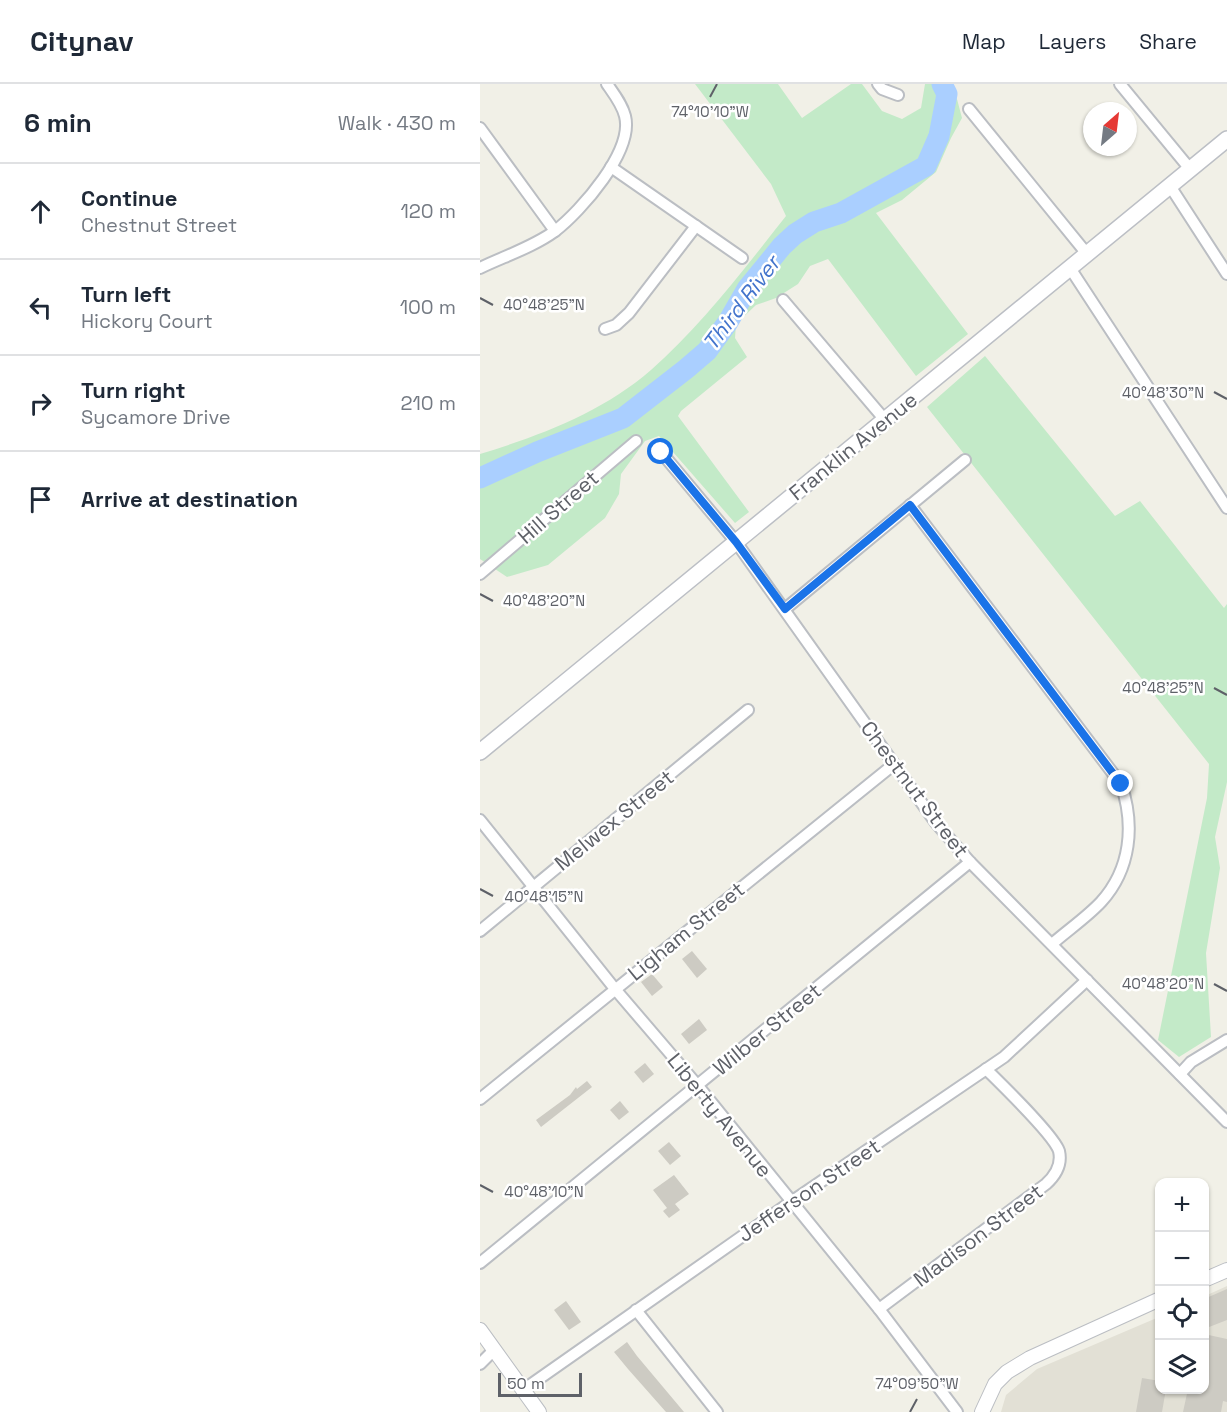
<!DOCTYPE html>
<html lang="en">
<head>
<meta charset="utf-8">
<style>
  body { margin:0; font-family:"Space Grotesk",sans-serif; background:#f2f2f3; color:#1f2937 }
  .controls { position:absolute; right:18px; bottom:18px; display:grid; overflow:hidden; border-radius:12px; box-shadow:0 2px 4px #0004 }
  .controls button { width:54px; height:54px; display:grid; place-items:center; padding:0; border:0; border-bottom:2px solid #e0e1e3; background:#fff; color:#1f2937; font:30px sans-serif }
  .compass { position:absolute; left:603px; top:18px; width:54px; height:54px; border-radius:50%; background:#fff; box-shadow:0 2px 4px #0004; rotate:28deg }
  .scale { position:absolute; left:18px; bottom:15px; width:84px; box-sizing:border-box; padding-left:6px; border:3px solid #5e6168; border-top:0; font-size:16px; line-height:21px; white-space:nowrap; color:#5e6168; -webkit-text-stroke:4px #fff; paint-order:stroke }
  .stop { position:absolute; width:18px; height:18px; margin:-14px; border:4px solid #1a73e8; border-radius:50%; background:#fff }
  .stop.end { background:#1a73e8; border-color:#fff; box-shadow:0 2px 6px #0008 }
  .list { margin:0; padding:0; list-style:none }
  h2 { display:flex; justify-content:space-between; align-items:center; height:78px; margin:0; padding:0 24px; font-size:26px }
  h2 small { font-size:20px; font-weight:400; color:#747a83 }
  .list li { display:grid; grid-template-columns:39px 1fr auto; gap:18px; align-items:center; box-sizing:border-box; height:96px; padding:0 24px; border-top:2px solid #e0e1e3 }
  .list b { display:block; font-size:22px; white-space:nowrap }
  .list p { margin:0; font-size:20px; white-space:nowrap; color:#747a83 }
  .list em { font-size:20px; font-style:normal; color:#747a83 }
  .icon { flex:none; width:33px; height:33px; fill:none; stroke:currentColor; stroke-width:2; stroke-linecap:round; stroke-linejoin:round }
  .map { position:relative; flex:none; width:747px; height:1328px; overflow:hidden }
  header { display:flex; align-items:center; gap:36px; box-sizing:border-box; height:84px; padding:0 30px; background:#fff; border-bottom:2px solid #e0e1e3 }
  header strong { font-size:28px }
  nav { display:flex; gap:33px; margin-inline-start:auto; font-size:21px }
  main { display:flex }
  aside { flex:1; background:#fff }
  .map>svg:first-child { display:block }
  .education { fill:#e2e0d5 }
  .green { fill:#c3eac8 }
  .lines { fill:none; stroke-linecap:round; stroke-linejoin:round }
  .river { stroke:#aacfff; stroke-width:21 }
  .building { fill:#cdcbc3 }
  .minor-casing { stroke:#bbbec3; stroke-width:14 }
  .tertiary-casing { stroke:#bbbec3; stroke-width:16 }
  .secondary-casing { stroke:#bcbfc5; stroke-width:18 }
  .minor { stroke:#fff; stroke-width:10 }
  .tertiary { stroke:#fff; stroke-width:14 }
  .secondary { stroke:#fff; stroke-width:15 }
  .route { stroke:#1a73e8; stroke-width:8 }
  .ticks { fill:none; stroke:#5e6168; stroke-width:2 }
  .labels { text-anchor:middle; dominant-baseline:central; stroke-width:5; stroke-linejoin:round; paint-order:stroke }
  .street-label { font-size:21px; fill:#5e6168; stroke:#fff }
  .water-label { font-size:22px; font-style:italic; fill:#4374cc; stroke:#fff }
  .ticks-label { font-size:15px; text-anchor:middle; fill:#5e6168; stroke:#fff; stroke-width:5; stroke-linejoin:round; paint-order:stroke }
</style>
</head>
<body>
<header>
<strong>Citynav</strong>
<nav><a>Map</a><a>Layers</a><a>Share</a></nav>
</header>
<main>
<aside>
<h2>6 min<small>Walk · 430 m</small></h2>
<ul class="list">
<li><svg class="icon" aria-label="ahead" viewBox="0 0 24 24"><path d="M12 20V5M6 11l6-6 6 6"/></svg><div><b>Continue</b><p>Chestnut Street</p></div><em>120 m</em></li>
<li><svg class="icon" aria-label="left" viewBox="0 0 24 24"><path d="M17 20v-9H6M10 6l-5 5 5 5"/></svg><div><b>Turn left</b><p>Hickory Court</p></div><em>100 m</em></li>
<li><svg class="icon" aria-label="right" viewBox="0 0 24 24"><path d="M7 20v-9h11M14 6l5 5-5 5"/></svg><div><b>Turn right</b><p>Sycamore Drive</p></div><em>210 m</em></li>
<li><svg class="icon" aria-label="arrive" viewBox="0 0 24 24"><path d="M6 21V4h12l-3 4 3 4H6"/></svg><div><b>Arrive at destination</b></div></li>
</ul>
</aside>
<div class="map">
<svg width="747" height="1328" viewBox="0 0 747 1328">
  <rect width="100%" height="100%" fill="#f1f0e7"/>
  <!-- education -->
  <path class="education" d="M 747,1202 L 747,1328 L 521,1328 L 526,1311 L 557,1285 L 679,1233 L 680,1306 L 724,1306 L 725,1212 Z"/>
  <!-- green -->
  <g class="green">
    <path d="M 215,0 L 298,0 L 322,34 L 371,0 L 382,0 L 402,27 L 422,35 L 441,24 L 445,0 L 473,0 L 482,34 L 471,54 L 456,88 L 422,116 L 396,129 L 488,250 L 436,292 L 348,175 L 330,182 L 318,200 L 296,214 L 276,221 L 256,240 L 255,254 L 267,273 L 201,327 L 198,332 L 269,428 L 255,439 L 179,352 L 165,357 L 141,390 L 139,410 L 125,434 L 68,481 L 27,493 L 0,475 L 0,370 C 59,352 123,328 171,286 C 220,243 265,184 306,132 L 291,100 Z"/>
    <path d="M 505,272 L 635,432 L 660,417 L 744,524 L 747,520 L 747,698 L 735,753 L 740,784 L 726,869 L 731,953 L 699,973 L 678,956 L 727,714 L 729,680 L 447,323 Z"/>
  </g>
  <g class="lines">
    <!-- river -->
    <path class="river" d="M 0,394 L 57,368 L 143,334 L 206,285 L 227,267 L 248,238 L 267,205 L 302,162 L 315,150 L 334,138 L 361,129 L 446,82 L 459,52 L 467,10 L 462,0"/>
  </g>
  <!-- building -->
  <g class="building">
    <path d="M 212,867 L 227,885 L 217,894 L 202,875 Z"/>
    <path d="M 172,890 L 183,903 L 172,912 L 161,898 Z"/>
    <path d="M 219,935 L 227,946 L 209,960 L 201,950 Z"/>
    <path d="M 165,979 L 174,990 L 163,999 L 154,988 Z"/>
    <path d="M 107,997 L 112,1003 L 61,1043 L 56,1036 L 90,1011 L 96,1003 L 97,1005 Z"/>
    <path d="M 140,1017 L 149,1028 L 139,1036 L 130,1026 Z"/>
    <path d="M 189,1058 L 201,1072 L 190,1081 L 178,1067 Z"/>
    <path d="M 194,1091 L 209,1110 L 195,1120 L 200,1126 L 189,1134 L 183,1127 L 187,1124 L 173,1106 Z"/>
    <path d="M 747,1205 L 747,1236 L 724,1245 L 724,1215 Z"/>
    <path d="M 86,1217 L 101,1238 L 89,1246 L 74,1226 Z"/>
    <path d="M 724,1250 L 747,1255 L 747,1318 L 743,1317 L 741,1328 L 703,1328 L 708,1305 L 724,1305 Z"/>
    <path d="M 147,1258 L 157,1272 L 204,1328 L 186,1328 L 148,1285 L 134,1268 Z"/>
    <path d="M 662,1294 L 680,1297 L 680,1305 L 686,1305 L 682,1328 L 656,1328 Z"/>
  </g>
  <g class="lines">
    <!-- minor casing -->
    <g class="minor-casing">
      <g id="minor">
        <path d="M 398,0 L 402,5 L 418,11"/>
        <path d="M 640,0 L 710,85"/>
        <path d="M 489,25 L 607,170"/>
        <path d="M 0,44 L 75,147"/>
        <path d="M 131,83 L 262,174"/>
        <path d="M 690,102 L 747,190"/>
        <path d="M 0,184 C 25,172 53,163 75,147 C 101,127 154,67 145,32 C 142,20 134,10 127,0"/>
        <path d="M 590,184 L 747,424"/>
        <path d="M 303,216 L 405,336"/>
        <path d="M 125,245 L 136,241 L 149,229 L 216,142"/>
        <path d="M 181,368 L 256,458 L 456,739 L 490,778 L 747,1038"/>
        <path d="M 430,421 L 641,700 C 655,741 651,785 621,818 C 607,833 588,846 572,860"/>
        <path d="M 0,490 L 156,357"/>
        <path d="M 305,525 L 485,376"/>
        <path d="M 0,736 L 135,905 L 218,1002 L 399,1225 L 477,1328"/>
        <path d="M 0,847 L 268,626"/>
        <path d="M 700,990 L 711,978 L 747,956"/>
        <path d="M 0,1015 L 413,681"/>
        <path d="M 0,1179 L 490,778"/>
        <path d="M 399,1225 L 566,1100 C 576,1091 582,1080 579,1067 C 574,1051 521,1000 506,985"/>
        <path d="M 156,1226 L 237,1328"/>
        <path d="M 0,1280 L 14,1266"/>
        <path d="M 43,1306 L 311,1118 L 524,973 L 607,896"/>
      </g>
    </g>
    <!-- tertiary casing -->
    <g class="tertiary-casing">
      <g id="tertiary">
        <path d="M 724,1196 L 747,1186"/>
        <path d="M 0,1246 L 59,1328"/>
        <path d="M 502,1328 L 515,1300 L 527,1288 L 550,1274 L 680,1215"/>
      </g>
    </g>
    <!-- secondary casing -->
    <g class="secondary-casing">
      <path id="secondary" d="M 0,668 L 747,55"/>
    </g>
    <!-- minor -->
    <use href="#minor" class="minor"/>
    <!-- tertiary -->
    <use href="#tertiary" class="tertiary"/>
    <!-- secondary -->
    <use href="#secondary" class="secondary"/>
  </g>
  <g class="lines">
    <!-- route -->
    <path class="route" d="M 181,368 L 256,458 L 305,525 L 430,421 L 641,700"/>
  </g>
  <!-- ticks -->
  <path class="ticks" d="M 230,13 L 237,0M 0,214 L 13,221M 734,308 L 747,315M 0,510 L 13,517M 734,604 L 747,611M 0,805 L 13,812M 734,900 L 747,907M 0,1101 L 13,1108M 430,1328 L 437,1315"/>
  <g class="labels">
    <!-- street labels -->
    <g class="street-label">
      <text transform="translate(373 362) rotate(-39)">Franklin Avenue</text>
      <text transform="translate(78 423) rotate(-41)">Hill Street</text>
      <text transform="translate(435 705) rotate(53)">Chestnut Street</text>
      <text transform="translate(134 736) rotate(-39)">Melwex Street</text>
      <text transform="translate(206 847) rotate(-39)">Ligham Street</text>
      <text transform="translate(287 945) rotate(-39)">Wilber Street</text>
      <text transform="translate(240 1031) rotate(51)">Liberty Avenue</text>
      <text transform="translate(329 1106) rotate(-34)">Jefferson Street</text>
      <text transform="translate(498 1151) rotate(-37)">Madison Street</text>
    </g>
    <!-- water labels -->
    <g class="water-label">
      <text transform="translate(261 219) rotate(-53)">Third River</text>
    </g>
  </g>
  <g class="ticks-label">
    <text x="230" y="33">74°10'10"W</text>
    <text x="64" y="226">40°48'25"N</text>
    <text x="683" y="314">40°48'30"N</text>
    <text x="64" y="522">40°48'20"N</text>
    <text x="683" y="609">40°48'25"N</text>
    <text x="64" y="818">40°48'15"N</text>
    <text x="683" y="905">40°48'20"N</text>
    <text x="64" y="1113">40°48'10"N</text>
    <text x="437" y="1305">74°09'50"W</text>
  </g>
</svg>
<div class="controls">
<button>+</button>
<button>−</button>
<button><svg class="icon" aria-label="locate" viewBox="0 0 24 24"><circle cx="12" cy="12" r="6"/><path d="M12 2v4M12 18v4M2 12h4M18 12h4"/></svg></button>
<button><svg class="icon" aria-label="layers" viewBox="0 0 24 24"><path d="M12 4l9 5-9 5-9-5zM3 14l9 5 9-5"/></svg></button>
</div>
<svg class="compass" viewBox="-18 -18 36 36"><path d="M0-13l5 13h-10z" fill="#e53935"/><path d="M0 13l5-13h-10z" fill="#747a83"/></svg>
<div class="scale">50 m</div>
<div class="stop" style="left:181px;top:368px"></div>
<div class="stop end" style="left:641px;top:700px"></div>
</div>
</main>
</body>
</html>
